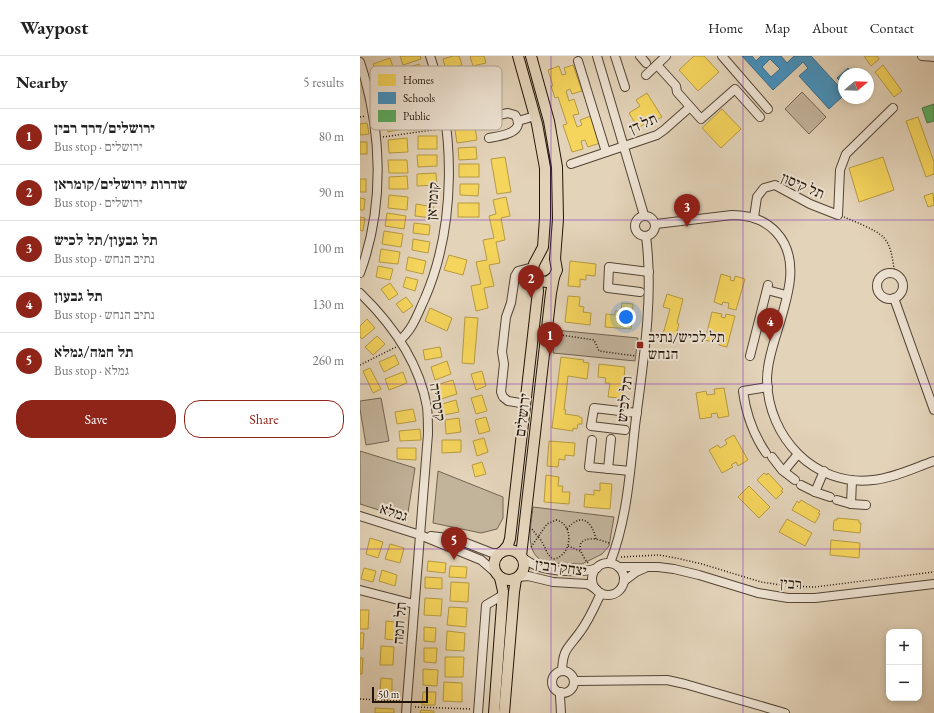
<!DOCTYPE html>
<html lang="en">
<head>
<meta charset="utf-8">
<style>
  body { margin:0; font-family:"EB Garamond","Frank Ruhl Libre",serif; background:#f6f6f6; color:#222 }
  .controls { position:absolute; right:12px; bottom:12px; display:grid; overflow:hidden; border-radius:8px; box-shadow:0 2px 6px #0003 }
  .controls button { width:36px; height:36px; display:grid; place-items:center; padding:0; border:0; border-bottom:1px solid #e0e0e0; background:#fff; color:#222; font:20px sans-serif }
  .compass { position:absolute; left:478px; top:12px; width:36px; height:36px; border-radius:50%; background:#fff; box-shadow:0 2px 6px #0003; rotate:71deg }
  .scale { position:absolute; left:12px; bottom:10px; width:56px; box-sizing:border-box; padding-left:4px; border:2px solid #211507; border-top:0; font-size:11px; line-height:14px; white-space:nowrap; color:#211507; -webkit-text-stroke:3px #ede2d2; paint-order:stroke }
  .you { position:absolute; left:266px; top:261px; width:14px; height:14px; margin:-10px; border:3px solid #fff; border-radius:50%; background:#1a73e8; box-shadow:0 0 0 6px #1a73e833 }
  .badge { display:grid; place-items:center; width:26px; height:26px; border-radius:50%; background:#8f2418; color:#fff; font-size:13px; font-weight:700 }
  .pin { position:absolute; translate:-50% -33px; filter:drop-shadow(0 1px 2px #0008) }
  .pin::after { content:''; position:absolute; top:21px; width:14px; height:12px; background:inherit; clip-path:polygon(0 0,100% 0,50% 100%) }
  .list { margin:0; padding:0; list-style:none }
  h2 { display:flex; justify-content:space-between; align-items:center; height:52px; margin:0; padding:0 16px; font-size:17px }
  h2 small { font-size:13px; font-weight:400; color:#767676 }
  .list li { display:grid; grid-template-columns:26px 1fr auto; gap:12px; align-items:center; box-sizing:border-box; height:56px; padding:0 16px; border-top:1px solid #e0e0e0 }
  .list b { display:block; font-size:15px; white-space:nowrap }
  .list p { margin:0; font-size:13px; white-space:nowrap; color:#767676 }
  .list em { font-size:13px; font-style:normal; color:#767676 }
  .actions { display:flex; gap:8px; padding:12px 16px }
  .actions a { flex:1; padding:9px 0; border:1px solid #8f2418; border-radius:16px; text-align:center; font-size:14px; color:#8f2418 }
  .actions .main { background:#8f2418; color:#fff }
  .map { position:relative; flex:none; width:574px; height:657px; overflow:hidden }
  header { display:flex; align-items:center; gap:24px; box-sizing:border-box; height:56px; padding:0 20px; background:#fff; border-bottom:1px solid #e0e0e0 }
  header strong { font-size:19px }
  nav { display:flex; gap:22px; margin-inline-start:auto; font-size:14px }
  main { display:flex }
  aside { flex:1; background:#fff }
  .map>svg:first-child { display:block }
  .green { fill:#c2b39b; stroke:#726451 }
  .homes { fill:#f6d55c; stroke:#b69b42 }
  .schools { fill:#4393c3; stroke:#396d8b; fill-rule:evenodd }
  .public { fill:#5aae61; stroke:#498046 }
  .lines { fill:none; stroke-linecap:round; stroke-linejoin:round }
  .minor-casing { stroke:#524434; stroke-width:10 }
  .major-casing { stroke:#211507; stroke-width:12 }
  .path { stroke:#211507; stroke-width:1.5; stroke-dasharray:1 2; stroke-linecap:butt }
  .minor { stroke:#ede2d2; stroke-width:8 }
  .major { stroke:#e3d3b9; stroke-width:10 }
  .grid { fill:none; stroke:#7b2cbf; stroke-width:1; stroke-opacity:0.55 }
  .poi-dot { fill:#8f2418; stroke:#ede2d2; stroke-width:1.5 }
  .labels { text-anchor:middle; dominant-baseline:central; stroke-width:4; stroke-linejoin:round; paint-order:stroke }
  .street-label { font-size:15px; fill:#211507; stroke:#ede2d2 }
  .poi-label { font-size:15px; fill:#211507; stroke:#ede2d2; text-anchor:start }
  .key { fill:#ede2d2; stroke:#b0a495; stroke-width:1 }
  .key-label { font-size:11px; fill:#211507 }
</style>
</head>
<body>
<header>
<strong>Waypost</strong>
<nav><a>Home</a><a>Map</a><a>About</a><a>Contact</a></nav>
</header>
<main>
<aside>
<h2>Nearby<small>5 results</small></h2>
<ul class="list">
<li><span class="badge">1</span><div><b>ירושלים/דרך רבין</b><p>Bus stop · ירושלים</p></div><em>80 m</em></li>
<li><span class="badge">2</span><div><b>שדרות ירושלים/קומראן</b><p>Bus stop · ירושלים</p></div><em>90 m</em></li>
<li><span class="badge">3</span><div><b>תל גבעון/תל לכיש</b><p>Bus stop · נתיב הנחש</p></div><em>100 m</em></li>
<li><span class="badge">4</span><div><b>תל גבעון</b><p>Bus stop · נתיב הנחש</p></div><em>130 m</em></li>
<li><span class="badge">5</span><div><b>תל חמה/גמלא</b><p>Bus stop · גמלא</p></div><em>260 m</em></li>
</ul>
<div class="actions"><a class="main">Save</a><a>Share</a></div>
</aside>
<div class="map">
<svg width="574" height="657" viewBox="0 0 574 657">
  <rect width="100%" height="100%" fill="#e3d3b9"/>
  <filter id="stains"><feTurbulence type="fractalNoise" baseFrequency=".005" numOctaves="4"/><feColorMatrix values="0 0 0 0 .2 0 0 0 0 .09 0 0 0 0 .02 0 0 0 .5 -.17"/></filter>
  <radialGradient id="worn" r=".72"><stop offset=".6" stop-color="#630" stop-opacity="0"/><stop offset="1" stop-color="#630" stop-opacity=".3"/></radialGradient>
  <!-- green -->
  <g class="green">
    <path d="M 442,36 L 466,61 L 449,78 L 425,53 Z"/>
    <path d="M 195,274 L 278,282 L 275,305 L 193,297 Z"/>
    <path d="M 21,342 L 29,385 L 6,389 L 0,353 L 0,345 Z"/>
    <path d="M 0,395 L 55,412 L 47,463 L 0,448 Z"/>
    <path d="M 78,415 L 143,441 L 143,462 L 137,473 L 121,477 L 73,467 Z"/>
    <path d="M 173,451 L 254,461 L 249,490 L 242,498 L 222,508 L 187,507 C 163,499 171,470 173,451 Z"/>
  </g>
  <!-- homes -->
  <g class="homes">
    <path d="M 40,0 L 60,0 L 61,3 L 43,9 Z"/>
    <path d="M 93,0 L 99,0 L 102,9 L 86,14 L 83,3 Z"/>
    <path d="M 110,0 L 124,0 L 126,7 L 113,10 Z"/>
    <path d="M 334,0 L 344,0 L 359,16 L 338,35 L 319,14 Z"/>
    <path d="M 504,0 L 517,0 L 519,3 L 511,10 Z"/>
    <path d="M 30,2 L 34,14 L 17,19 L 13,8 Z"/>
    <path d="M 59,8 L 62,17 L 46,22 L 43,13 Z"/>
    <path d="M 213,9 L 222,35 L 212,38 L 210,33 L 206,35 L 209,45 L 214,43 L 219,58 L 213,59 L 217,71 L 222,69 L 220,64 L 231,60 L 240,87 L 228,91 L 225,84 L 221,85 L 223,93 L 212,96 L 203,69 L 207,68 L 198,41 L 195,42 L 191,30 L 193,30 L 188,14 L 199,10 L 202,19 L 206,18 L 204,12 Z"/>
    <path d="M 523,9 L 542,35 L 534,41 L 515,16 Z"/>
    <path d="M 287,37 L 302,61 L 290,68 L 289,65 L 278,72 L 269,57 L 280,50 L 276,44 Z"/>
    <path d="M 362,53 L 381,73 L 361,92 L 342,72 Z"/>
    <path d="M 43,58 L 46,72 L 28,76 L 25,62 Z"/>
    <path d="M 558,61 L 574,106 L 574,118 L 566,121 L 546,65 Z"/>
    <path d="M 7,67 L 9,78 L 0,79 L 0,68 Z"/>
    <path d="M 115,71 L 117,84 L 97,87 L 95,74 Z"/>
    <rect x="58" y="80" width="19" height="13"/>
    <path d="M 47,82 L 48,96 L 29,97 L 28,84 Z"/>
    <rect x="0" y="86" width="7" height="12"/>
    <path d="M 116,91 L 117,103 L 99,104 L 98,92 Z"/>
    <path d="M 57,99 L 77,99 L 77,110 L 58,111 Z"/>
    <path d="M 145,101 L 151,136 L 137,138 L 131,103 Z"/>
    <path d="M 523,101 L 534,134 L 499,146 L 489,112 Z"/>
    <path d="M 28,104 L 47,104 L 48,117 L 29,117 Z"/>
    <rect x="99" y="108" width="20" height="13"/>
    <path d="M 76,117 L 77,129 L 57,130 L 57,118 Z"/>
    <path d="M 47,120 L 48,133 L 29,133 L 29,121 Z"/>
    <rect x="0" y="123" width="6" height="13"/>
    <path d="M 100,128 L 119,128 L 118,140 L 100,139 Z"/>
    <path d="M 573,137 L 574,149 L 568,151 L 564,140 Z"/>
    <path d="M 29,139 L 48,141 L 47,154 L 28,152 Z"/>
    <path d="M 146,141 L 150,160 L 141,162 L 145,184 L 136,186 L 140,207 L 129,209 L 134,230 L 124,232 L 128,252 L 116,255 L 111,230 L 121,228 L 116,206 L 127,204 L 123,184 L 134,182 L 129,160 L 136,158 L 133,144 Z"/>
    <path d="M 0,142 L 5,143 L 4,154 L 0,154 Z"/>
    <rect x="98" y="147" width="21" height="14"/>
    <path d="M 56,148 L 74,151 L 73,162 L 55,160 Z"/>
    <path d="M 27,157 L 46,160 L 44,173 L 25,170 Z"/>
    <path d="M 0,161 L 5,162 L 3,175 L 0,174 Z"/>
    <path d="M 54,167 L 70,169 L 69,179 L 53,177 Z"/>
    <path d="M 24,175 L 43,178 L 41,191 L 22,188 Z"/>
    <path d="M 53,183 L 70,186 L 68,197 L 52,194 Z"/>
    <path d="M 21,193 L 40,196 L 38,208 L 19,206 Z"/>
    <path d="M 89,199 L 107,204 L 103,219 L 84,214 Z"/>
    <path d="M 48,201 L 66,205 L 63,218 L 46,214 Z"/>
    <path d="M 210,205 L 236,208 L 235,220 L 226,219 L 226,224 L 220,223 L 220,231 L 208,230 Z"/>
    <path d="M 18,210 L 33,213 L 30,224 L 16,221 Z"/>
    <path d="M 361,218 L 371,221 L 370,224 L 374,225 L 375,220 L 385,223 L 376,254 L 368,252 L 369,247 L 363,246 L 362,249 L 354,246 Z"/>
    <path d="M 46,221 L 58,224 L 55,235 L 43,231 Z"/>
    <path d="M 30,227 L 38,238 L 29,244 L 21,233 Z"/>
    <path d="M 307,238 L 323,243 L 317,267 L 319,268 L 315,281 L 303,278 L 310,253 L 303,251 Z"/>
    <path d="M 208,240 L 220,241 L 219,250 L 224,251 L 223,256 L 231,257 L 230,269 L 205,266 Z"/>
    <path d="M 46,241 L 53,250 L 43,257 L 36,248 Z"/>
    <path d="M 262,247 L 273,248 L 271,273 L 245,271 L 246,258 L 255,259 L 255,255 L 261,255 Z"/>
    <path d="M 70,252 L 92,262 L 87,275 L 65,265 Z"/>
    <path d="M 352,256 L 362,258 L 361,261 L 365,262 L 366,258 L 375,260 L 367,291 L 359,289 L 360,285 L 354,283 L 353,286 L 345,284 Z"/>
    <path d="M 105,261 L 118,262 L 114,308 L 102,307 Z"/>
    <path d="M 7,263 L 15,272 L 2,283 L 0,281 L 0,270 Z"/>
    <path d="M 17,280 L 25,288 L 13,299 L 5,291 Z"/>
    <path d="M 80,291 L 82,301 L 65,304 L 63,294 Z"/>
    <path d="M 35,299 L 39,308 L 24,316 L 19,306 Z"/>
    <path d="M 201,301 L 224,304 L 223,306 L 229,307 L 227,323 L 208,320 L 204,354 L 206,354 L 205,358 L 219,360 L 219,361 L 222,362 L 222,368 L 218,368 L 217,373 L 213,372 L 213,375 L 192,372 Z"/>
    <path d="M 87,305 L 91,318 L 75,324 L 71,311 Z"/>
    <path d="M 239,308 L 265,311 L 262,342 L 248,341 L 250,327 L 245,327 L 246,322 L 238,321 Z"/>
    <path d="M 10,312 L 21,333 L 13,337 L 3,315 Z"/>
    <path d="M 122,315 L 126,330 L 116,334 L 111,318 Z"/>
    <path d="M 43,316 L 47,327 L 29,334 L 25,323 Z"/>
    <path d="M 93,324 L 97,338 L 81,343 L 76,329 Z"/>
    <path d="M 364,332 L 369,360 L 358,362 L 357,357 L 351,358 L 352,361 L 340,363 L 336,337 L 346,335 L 347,339 L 355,338 L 354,333 Z"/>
    <path d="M 122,339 L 127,355 L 116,358 L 111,342 Z"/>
    <path d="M 96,344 L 99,356 L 84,359 L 82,348 Z"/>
    <path d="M 53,353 L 56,365 L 37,368 L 35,356 Z"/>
    <path d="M 126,361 L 130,375 L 119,378 L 115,364 Z"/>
    <path d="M 99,362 L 101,376 L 86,378 L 85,364 Z"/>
    <path d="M 60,373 L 61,384 L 40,385 L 39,375 Z"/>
    <path d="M 374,379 L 388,404 L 378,410 L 376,406 L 371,409 L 373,411 L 362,417 L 349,394 L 358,389 L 360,392 L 367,388 L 365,384 Z"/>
    <path d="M 124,382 L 128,396 L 117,400 L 113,385 Z"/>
    <path d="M 82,384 L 101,384 L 101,396 L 82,397 Z"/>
    <path d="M 189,385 L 215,387 L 214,400 L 205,399 L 205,404 L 199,403 L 198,411 L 187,410 Z"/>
    <path d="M 37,392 L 56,392 L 56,404 L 37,403 Z"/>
    <path d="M 122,406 L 126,418 L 115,421 L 112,409 Z"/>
    <path d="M 404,417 L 407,419 L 408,417 L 423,433 L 421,435 L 423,436 L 416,443 L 397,424 Z"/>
    <path d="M 186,419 L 199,421 L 198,430 L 203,430 L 202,436 L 210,436 L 209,448 L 184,446 Z"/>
    <path d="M 240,427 L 252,428 L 250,453 L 224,451 L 225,438 L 234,439 L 234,434 L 240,435 Z"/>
    <path d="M 389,430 L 410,451 L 399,462 L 378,441 Z"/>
    <path d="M 441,444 L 460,455 L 458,457 L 460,458 L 455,467 L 432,454 L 437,445 L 439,447 Z"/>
    <path d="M 477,462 L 499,464 L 499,467 L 501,467 L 500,477 L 473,474 L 474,464 L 477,464 Z"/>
    <path d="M 427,463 L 452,477 L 445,490 L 419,476 Z"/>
    <path d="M 10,482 L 23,486 L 18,502 L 6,498 Z"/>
    <path d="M 471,484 L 500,487 L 499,502 L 470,499 Z"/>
    <path d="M 30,488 L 44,492 L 40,507 L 25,503 Z"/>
    <path d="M 68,505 L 86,507 L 85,517 L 67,515 Z"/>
    <path d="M 90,510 L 107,511 L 106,522 L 89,521 Z"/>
    <path d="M 4,512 L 16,515 L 13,526 L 1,523 Z"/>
    <path d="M 22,514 L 37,519 L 35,530 L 19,525 Z"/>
    <path d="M 65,521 L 82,522 L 82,533 L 65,532 Z"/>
    <path d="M 91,526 L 109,527 L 108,546 L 90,545 Z"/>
    <path d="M 65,542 L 82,543 L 81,560 L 64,559 Z"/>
    <path d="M 89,551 L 107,552 L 106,571 L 87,569 Z"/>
    <path d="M 0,554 L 9,554 L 8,573 L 0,573 Z"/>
    <path d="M 26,565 L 35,566 L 35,584 L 25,583 Z"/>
    <path d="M 64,571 L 76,572 L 75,586 L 64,585 Z"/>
    <path d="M 87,575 L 105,577 L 104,595 L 86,594 Z"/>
    <path d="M 0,577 L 4,577 L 3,593 L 0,593 Z"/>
    <path d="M 21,590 L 34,591 L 33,609 L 20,609 Z"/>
    <path d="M 64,592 L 77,592 L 76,607 L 64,606 Z"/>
    <path d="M 85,601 L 104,601 L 103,621 L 85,621 Z"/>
    <path d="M 0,602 L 3,602 L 2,618 L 0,618 Z"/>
    <path d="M 63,613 L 78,614 L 77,630 L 63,629 Z"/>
    <path d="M 21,622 L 32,623 L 32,637 L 20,637 Z"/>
    <path d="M 84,626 L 102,627 L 102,646 L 83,645 Z"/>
    <path d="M 63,636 L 76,636 L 75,649 L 62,649 Z"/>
    <path d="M 15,652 L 34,653 L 34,657 L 15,657 Z"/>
    <path d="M 61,654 L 74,655 L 74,657 L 60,657 Z"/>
  </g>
  <!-- schools -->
  <g class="schools">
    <path d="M 382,0 L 392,0 L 396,5 L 401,0 L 421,0 L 427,7 L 434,0 L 451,0 L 484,36 L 484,39 L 469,53 L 439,20 L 448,12 L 443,6 L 413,34 ZM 410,3 L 420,13 L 411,21 L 402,11 Z"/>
    <path d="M 488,12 L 493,18 L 484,18 L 484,29 L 477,22 Z"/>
  </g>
  <!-- public -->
  <path class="public" d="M 574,48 L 574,65 L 567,67 L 562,52 Z"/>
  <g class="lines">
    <!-- minor casing -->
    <g class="minor-casing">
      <g id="minor">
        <path d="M 237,0 L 284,159"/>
        <path d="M 255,0 L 265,31"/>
        <path d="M 280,0 L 286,7"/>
        <path d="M 362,0 L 408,53"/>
        <path d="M 562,0 L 574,1"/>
        <path d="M 218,5 L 246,96"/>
        <path d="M 0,6 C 22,74 25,149 0,217"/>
        <path d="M 297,9 L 316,30 L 317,36 L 341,63 L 375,33 L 400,61"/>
        <path d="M 286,19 L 306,0"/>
        <path d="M 125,62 L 148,57 L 155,59 C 167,77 140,80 129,82"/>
        <path d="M 158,65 L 175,60"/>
        <path d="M 211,108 L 297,79 L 304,74 L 330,51"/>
        <circle cx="285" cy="170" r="10"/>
        <path d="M 394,161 L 397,141 L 404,132 L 415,129 L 450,148 L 478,159 L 480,114 L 486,98 L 533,52"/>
        <path d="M 296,168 L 372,159 C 389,159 404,163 416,176 C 453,215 407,279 407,324 C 408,381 454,431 513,424 C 534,422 554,412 574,405"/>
        <circle cx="530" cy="230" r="13"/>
        <path d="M 407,234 L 426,239"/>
        <path d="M 280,236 L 248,232 L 249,211 L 289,216"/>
        <path d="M 0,237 C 32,268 59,305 67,351 C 68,360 68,369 68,378 L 46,657"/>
        <path d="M 534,242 L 574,354"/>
        <path d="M 40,284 C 53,273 58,257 65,242 C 96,170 96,74 70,0"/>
        <path d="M 390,300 L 408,229"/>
        <path d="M 166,348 L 148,345 L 143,341 L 141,336 L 144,308 L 142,296 L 146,261 L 151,247 L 155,220 L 158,215 L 173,211"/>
        <path d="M 265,374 L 231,370 L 234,352 L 277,357"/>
        <path d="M 232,384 L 229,411 L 270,415"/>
        <path d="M 406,397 C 393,378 386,358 383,335 L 408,331"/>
        <path d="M 412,401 L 422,414 L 435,424"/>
        <path d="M 248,413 L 251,383"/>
        <path d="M 424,415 L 438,398"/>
        <path d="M 441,429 L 455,436 L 470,441"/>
        <path d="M 455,436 L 464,415"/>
        <path d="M 477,444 L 491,448 L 506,449"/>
        <path d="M 491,448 L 492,424"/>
        <path d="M 0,460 L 60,479 L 121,504 L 136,517"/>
        <path d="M 71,480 L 96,483 L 132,497 L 140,497"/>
        <path d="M 163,502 C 167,505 172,508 177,510 C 191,515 223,518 237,512"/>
        <path d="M 250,507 C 267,464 270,416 275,370 C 283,307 294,243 286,180"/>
        <circle cx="248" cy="523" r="16"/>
        <path d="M 259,511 L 298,511 L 314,513 L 339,519 L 398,537 L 428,542 L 455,542 L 574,528"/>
        <path d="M 159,521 L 168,520 L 193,526 L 227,528 L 231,530 L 237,534"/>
        <path d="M 264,525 L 276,516 L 285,512"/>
        <path d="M 0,534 L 54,548"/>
        <path d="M 202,615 C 203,592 208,593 220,576 C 229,564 235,550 241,537"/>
        <circle cx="203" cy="626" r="11"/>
        <path d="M 214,625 L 307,624 L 325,628 L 425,657"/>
        <path d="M 118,657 L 126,549 L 143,539"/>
        <path d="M 201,657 L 200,640 L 201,636"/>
      </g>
    </g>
    <!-- major casing -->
    <g class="major-casing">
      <g id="major">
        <path d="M 158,0 L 177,68 L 185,112 L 185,162 L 183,191 L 174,208 L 173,215 L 177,223 L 180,225 L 187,226 L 194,221 L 197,214 L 195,203 L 198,163 L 197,111 L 189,65 L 171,0"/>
        <circle cx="149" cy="509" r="15"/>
        <path d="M 144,494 L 148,489 L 150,483 L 178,235 L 177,223"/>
        <path d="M 161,500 L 191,237 L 194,221"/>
        <path d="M 134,657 L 143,535 L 140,522"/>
        <path d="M 144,657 L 154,536 L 156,523"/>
      </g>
    </g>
    <!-- path -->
    <g class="path">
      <path d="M 0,61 L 5,60"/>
      <path d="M 23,81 L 79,73"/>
      <path d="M 484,161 C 493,165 517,174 523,181 C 532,189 533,207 535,219"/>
      <path d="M 194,278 L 234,284 L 239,295 L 276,300"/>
      <path d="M 0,309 L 36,291"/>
      <path d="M 196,464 C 215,468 212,501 193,503 C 185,498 185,487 178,481 L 187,468 Z"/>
      <path d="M 207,473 C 221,456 232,465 236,483"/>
      <path d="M 208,490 L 220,495"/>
      <path d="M 171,491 L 178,481 L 172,473"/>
      <path d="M 261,501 L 299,499 L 316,502 L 342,508 L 401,526 L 428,530 L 455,531 L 574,516"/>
      <path d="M 228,507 C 222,500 213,484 230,483 C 236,482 243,485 249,487"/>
      <path d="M 0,643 L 40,645"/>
      <path d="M 55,651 L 111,653"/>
    </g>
    <!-- minor -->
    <use href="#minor" class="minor"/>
    <!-- major -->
    <use href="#major" class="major"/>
  </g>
  <!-- grid -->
  <path class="grid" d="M 191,0 L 191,657M 383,0 L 383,657M 0,164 L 574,164M 0,328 L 574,328M 0,493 L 574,493"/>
  <!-- markers -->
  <rect class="poi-dot" x="276" y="285" width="8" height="8" rx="2"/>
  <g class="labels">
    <!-- street labels -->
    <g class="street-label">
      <text transform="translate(283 67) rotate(-24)">תל דן</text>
      <text transform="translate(443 129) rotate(23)">תל קיסון</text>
      <text transform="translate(72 145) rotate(-86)">קומראן</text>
      <text transform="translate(264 343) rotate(-83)">תל לכיש</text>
      <text transform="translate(78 346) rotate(81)">קיסריה</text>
      <text transform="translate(162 359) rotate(-83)">ירושלים</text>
      <text transform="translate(34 456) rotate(18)">גמלא</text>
      <text transform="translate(201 511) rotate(8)">יצחק רבין</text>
      <text transform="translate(431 527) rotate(4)">רבין</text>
      <text transform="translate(39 567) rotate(-86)">תל חמה</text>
    </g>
    <!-- poi labels -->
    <g class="poi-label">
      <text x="288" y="280">תל לכיש/נתיב<tspan x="288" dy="17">הנחש</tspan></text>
    </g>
  </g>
  <!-- legend -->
  <rect x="10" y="10" width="132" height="64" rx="6" class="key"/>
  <rect x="18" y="18" width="18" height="12" fill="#f6d55c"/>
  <rect x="18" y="36" width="18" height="12" fill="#4393c3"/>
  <rect x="18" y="54" width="18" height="12" fill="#5aae61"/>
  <g class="key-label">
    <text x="43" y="28">Homes</text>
    <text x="43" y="46">Schools</text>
    <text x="43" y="64">Public</text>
  </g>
  <rect width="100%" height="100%" filter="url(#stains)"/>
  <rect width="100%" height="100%" fill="url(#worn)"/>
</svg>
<div class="controls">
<button>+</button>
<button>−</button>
</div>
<svg class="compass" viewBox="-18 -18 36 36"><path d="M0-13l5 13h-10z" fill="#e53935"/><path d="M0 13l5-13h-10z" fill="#767676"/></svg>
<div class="scale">50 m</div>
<div class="you"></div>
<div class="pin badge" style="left:190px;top:299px">1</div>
<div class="pin badge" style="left:171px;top:242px">2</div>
<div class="pin badge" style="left:327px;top:171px">3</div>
<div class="pin badge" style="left:410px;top:285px">4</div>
<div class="pin badge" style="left:94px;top:504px">5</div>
</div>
</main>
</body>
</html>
